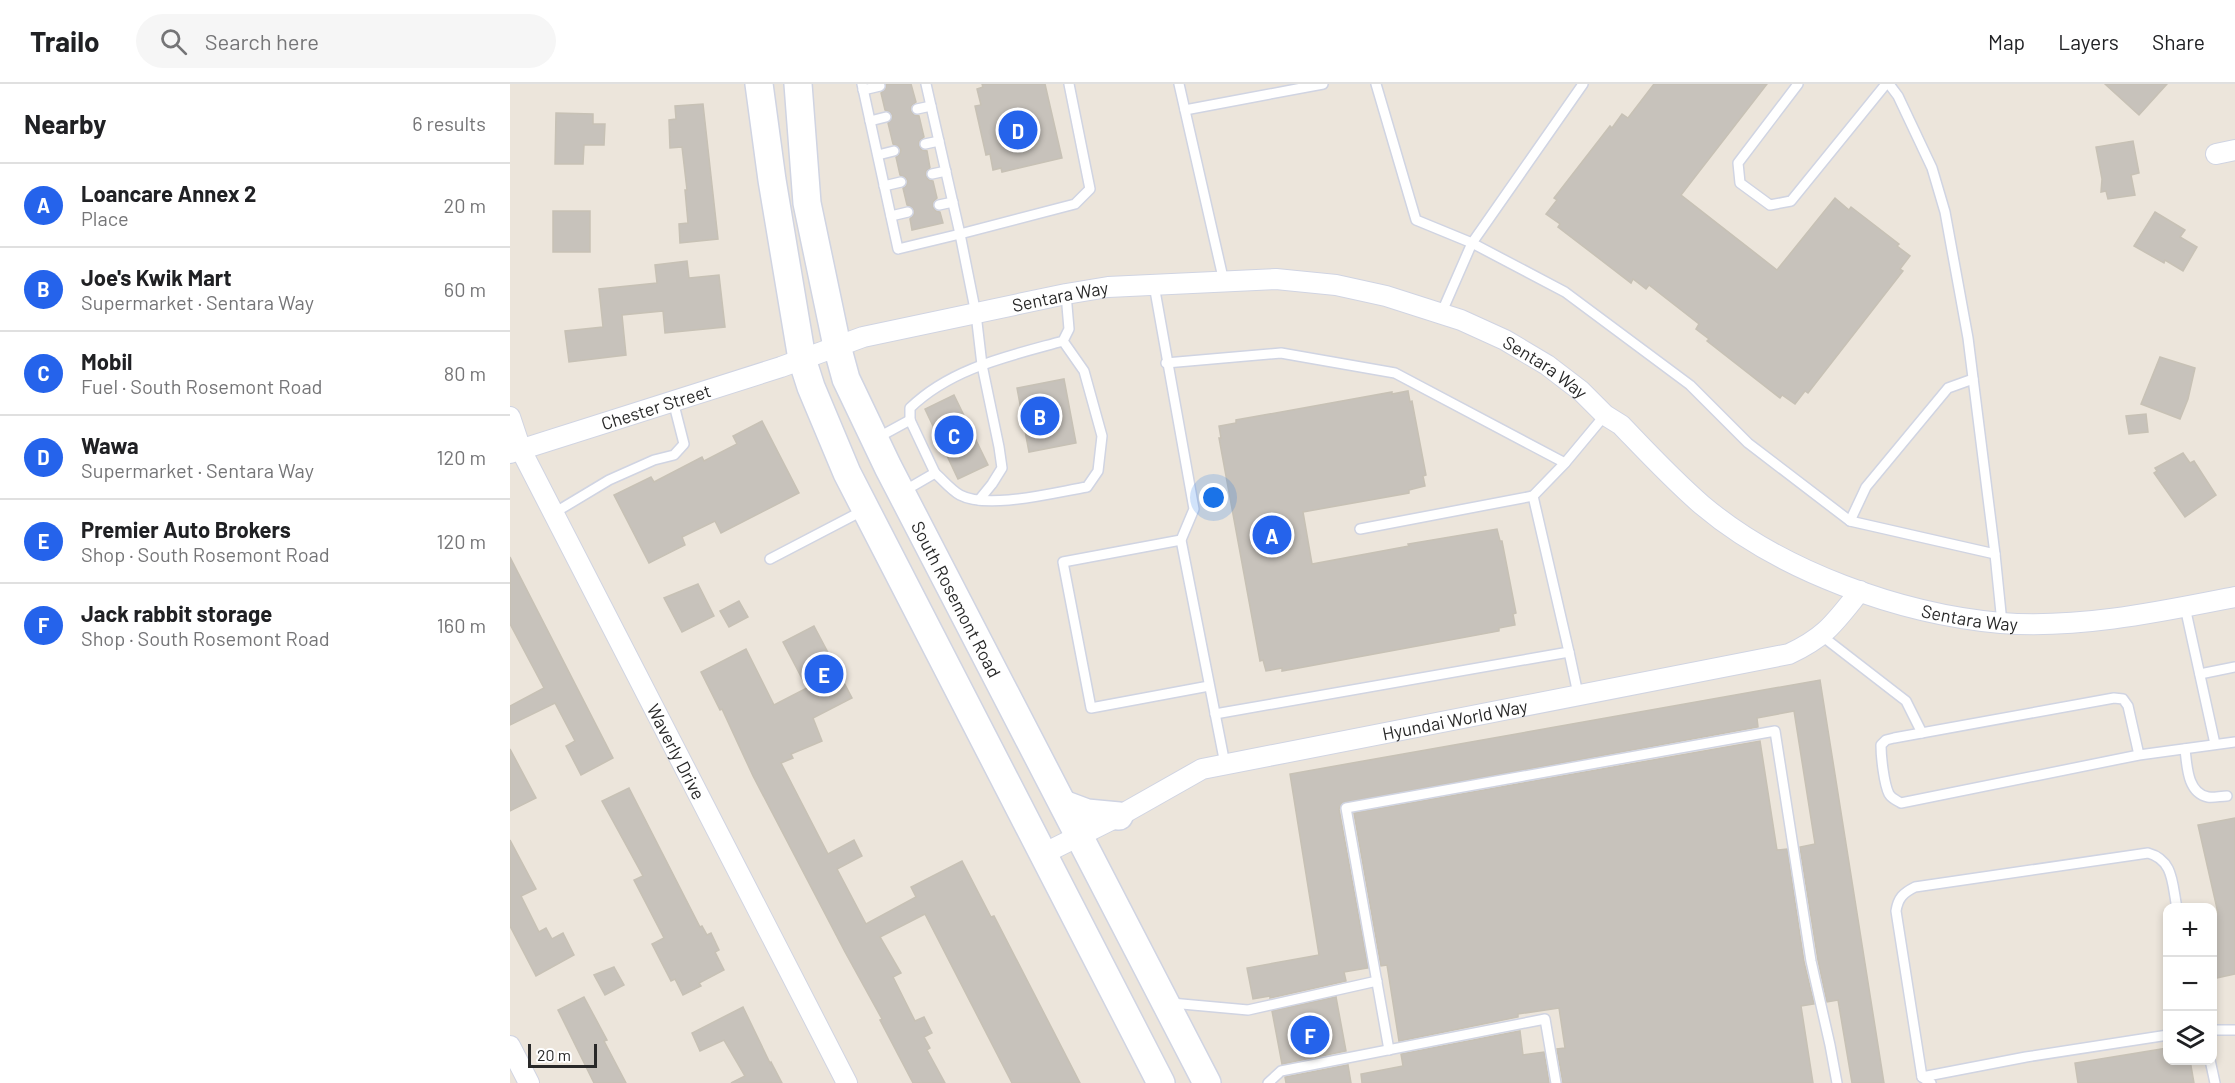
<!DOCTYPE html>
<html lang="en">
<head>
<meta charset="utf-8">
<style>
  body { margin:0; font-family:Barlow,sans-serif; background:#f6f6f6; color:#202124 }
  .controls { position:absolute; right:18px; bottom:18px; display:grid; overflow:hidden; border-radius:12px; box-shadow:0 3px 9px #0003 }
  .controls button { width:54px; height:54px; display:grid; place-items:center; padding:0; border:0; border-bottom:2px solid #e0e0e0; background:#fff; color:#202124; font:30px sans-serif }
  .scale { position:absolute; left:18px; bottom:15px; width:69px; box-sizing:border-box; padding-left:6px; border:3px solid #292929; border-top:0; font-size:16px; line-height:21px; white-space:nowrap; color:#292929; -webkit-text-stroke:4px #fff; paint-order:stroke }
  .you { position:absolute; left:704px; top:414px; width:21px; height:21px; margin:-15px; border:4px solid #fff; border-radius:50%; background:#1a73e8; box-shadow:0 0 0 9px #1a73e833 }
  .badge { display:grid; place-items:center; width:39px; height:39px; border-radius:50%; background:#2563eb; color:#fff; font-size:20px; font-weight:700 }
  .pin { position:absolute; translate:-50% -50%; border:3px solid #fff; box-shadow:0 2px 6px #0006 }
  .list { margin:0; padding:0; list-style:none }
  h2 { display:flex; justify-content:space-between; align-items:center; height:78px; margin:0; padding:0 24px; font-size:26px }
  h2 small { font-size:20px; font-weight:400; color:#757577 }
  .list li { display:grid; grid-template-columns:39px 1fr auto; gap:18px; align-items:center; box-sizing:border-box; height:84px; padding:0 24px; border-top:2px solid #e0e0e0 }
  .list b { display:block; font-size:22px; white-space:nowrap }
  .list p { margin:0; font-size:20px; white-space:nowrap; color:#757577 }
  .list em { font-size:20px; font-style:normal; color:#757577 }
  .icon { flex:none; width:33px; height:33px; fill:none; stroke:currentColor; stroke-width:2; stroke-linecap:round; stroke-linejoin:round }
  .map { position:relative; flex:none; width:1725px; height:999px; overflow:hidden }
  header { display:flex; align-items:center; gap:36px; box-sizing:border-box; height:84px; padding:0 30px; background:#fff; border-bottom:2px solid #e0e0e0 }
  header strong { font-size:28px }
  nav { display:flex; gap:33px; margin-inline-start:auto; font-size:21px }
  .search { width:420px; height:54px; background:#f6f6f6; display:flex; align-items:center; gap:15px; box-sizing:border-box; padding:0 21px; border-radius:33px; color:#757577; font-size:22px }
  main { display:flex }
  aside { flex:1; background:#fff }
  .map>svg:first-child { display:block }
  .building { fill:#c7c2bb; stroke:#c7c1b5; stroke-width:1.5 }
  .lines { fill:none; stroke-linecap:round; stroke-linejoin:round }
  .service-casing { stroke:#d0d4e2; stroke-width:12 }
  .minor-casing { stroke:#d0d4e2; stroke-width:22 }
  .secondary-casing { stroke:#d0d4e2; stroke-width:30 }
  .service { stroke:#fff; stroke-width:9 }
  .minor { stroke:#fff; stroke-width:20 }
  .secondary { stroke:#fff; stroke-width:27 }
  .labels { text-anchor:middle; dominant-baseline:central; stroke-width:5; stroke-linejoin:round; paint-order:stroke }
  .street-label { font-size:18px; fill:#292929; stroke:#fff }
</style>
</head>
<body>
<header>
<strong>Trailo</strong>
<div class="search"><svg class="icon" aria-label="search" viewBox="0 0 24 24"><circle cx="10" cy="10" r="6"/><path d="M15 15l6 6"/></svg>Search here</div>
<nav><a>Map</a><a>Layers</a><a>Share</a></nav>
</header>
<main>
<aside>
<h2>Nearby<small>6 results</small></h2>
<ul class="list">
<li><span class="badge">A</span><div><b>Loancare Annex 2</b><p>Place</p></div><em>20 m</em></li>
<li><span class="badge">B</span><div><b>Joe's Kwik Mart</b><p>Supermarket · Sentara Way</p></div><em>60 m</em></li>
<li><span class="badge">C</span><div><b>Mobil</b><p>Fuel · South Rosemont Road</p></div><em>80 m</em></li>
<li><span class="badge">D</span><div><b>Wawa</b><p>Supermarket · Sentara Way</p></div><em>120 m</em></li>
<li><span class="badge">E</span><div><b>Premier Auto Brokers</b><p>Shop · South Rosemont Road</p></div><em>120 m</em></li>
<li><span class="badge">F</span><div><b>Jack rabbit storage</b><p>Shop · South Rosemont Road</p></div><em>160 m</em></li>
</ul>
</aside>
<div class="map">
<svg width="1725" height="999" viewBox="0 0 1725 999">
  <rect width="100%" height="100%" fill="#ece5db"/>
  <!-- building -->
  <g class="building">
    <path d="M 376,0 L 401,0 L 406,18 L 401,22 L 401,27 L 404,31 L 409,32 L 414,53 L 409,57 L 409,62 L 412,66 L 417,67 L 420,84 L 416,87 L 416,92 L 419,96 L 423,97 L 427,114 L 423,118 L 423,123 L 426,127 L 430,128 L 433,139 L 402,146 L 400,135 L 404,130 L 404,126 L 400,122 L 397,121 L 393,104 L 396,102 L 398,97 L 395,93 L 390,91 L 386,73 L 389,71 L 391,66 L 388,62 L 383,60 L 378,39 L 383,32 L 380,28 L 375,26 L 371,9 L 376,4 Z"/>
    <path d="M 472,0 L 535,0 L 552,74 L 492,88 L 491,84 L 483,86 L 480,70 L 476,71 L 465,22 L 471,21 L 467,5 L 473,3 Z"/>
    <path d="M 1144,0 L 1257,0 L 1171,111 L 1267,186 L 1325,114 L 1339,126 L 1341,123 L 1389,160 L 1387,162 L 1400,172 L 1390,185 L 1393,187 L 1298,309 L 1295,307 L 1285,320 L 1272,311 L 1270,314 L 1197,257 L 1199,255 L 1186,245 L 1189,240 L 1139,201 L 1136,205 L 1123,195 L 1121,199 L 1048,143 L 1050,140 L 1036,130 L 1047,116 L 1044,114 L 1100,42 L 1102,44 L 1112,30 L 1118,34 Z"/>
    <path d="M 1595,0 L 1657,0 L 1629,31 Z"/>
    <path d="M 193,20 L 208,155 L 170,159 L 169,140 L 178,139 L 175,106 L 177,106 L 172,63 L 160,64 L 159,36 L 166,35 L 165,22 Z"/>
    <path d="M 46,29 L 83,30 L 83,40 L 95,40 L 94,61 L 74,61 L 73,80 L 45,80 Z"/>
    <path d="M 1623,57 L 1629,89 L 1621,91 L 1625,111 L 1598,115 L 1596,107 L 1591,108 L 1592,95 L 1586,63 Z"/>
    <rect x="43" y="127" width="37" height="41"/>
    <path d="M 1645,128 L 1675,146 L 1670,153 L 1687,163 L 1673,187 L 1655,176 L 1654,179 L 1624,162 Z"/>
    <path d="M 177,177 L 179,194 L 209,191 L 215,243 L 155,249 L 153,227 L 112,231 L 116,271 L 59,278 L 55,247 L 93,243 L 89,205 L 147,199 L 145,181 Z"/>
    <path d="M 1650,273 L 1685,284 L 1678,315 L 1670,335 L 1631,320 Z"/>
    <path d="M 554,295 L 566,359 L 519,368 L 507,304 Z"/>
    <path d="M 898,307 L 900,318 L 902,317 L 916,391 L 913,392 L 915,402 L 899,406 L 899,409 L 793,428 L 802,480 L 899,462 L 898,460 L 987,445 L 990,457 L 992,457 L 1006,529 L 1003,530 L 1005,541 L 989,544 L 989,547 L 772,587 L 772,584 L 756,587 L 753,576 L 750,577 L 709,354 L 711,354 L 709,342 L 726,339 L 726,336 L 882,308 L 882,310 Z"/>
    <path d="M 444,311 L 478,381 L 448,395 L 415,325 Z"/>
    <path d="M 1636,330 L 1638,348 L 1619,350 L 1616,332 Z"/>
    <path d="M 252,337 L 289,409 L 211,449 L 205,437 L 172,453 L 175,461 L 139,479 L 104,411 L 141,393 L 144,398 L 192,373 L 194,377 L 227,360 L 223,352 Z"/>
    <path d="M 1673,369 L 1680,379 L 1684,377 L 1706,411 L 1675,433 L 1644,389 L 1647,387 L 1645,384 Z"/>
    <path d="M 0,473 L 103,674 L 71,691 L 56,662 L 65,657 L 45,619 L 0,641 L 0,622 L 34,604 L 0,540 Z"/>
    <path d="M 188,500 L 204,532 L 172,548 L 154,514 Z"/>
    <path d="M 229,517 L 238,533 L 219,543 L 210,527 Z"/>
    <path d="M 304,542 L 342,614 L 303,634 L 312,657 L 281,670 L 283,674 L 271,679 L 318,770 L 344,756 L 352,772 L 327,785 L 356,840 L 406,813 L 401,803 L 452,777 L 481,833 L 484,832 L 570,999 L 502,999 L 415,830 L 370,853 L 391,889 L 383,893 L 405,937 L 414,933 L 422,949 L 414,953 L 420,964 L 417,966 L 435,999 L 403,999 L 370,936 L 372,935 L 335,868 L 243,692 L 212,625 L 210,626 L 191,588 L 236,565 L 264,621 L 297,604 L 273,558 Z"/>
    <path d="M 1310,596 L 1374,999 L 1342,999 L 1328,916 L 1317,918 L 1308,876 L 1290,763 L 1305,760 L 1284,627 L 1247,634 L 1248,643 L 832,719 L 829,725 L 858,884 L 834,888 L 836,897 L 760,914 L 760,912 L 743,915 L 737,884 L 809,871 L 780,690 Z"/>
    <path d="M 1250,657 L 1267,766 L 1277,765 L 1294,878 L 1304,920 L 1291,922 L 1303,999 L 1053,999 L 1047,965 L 1055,964 L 1049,924 L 1008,930 L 1008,933 L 889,957 L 877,881 L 871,882 L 844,729 Z"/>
    <path d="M 0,665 L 26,714 L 0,727 Z"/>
    <path d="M 119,704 L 190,843 L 192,842 L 197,851 L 201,849 L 209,866 L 205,868 L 214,886 L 189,899 L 191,902 L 173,911 L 165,895 L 161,897 L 142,860 L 154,854 L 124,796 L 133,792 L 92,717 Z"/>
    <path d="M 1725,734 L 1725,890 L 1702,895 L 1702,830 L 1708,829 L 1688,741 Z"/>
    <path d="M 0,756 L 26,805 L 11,812 L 29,848 L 36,844 L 42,855 L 53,849 L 64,871 L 26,892 L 0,842 Z"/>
    <path d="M 104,883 L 114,901 L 95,911 L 84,891 Z"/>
    <path d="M 74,913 L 97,956 L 94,957 L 116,999 L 84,999 L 48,926 Z"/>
    <path d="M 826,913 L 836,967 L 772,980 L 762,927 Z"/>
    <path d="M 233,923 L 260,979 L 261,978 L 272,999 L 221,999 L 235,992 L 214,956 L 190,967 L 182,949 Z"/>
    <path d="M 1010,947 L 1013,971 L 1034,968 L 1039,999 L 852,999 L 851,990 L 893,982 L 891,970 Z"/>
    <path d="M 1658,964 L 1658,976 L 1680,976 L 1684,999 L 1568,999 L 1565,979 Z"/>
    <path d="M 838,981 L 841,999 L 776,999 L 775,993 Z"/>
  </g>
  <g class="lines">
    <!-- service casing -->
    <g class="service-casing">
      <g id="service">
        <path d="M 352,0 L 388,165 L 450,150 L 466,230 L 472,281 L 489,363 L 492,384 L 482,400 L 469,416"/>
        <path d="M 416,0 L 450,150 L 565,120 L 580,105 L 559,0"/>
        <path d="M 669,0 L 714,198"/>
        <path d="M 866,0 L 906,136 L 962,159 L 1055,208 L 1180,301 L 1238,359 L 1340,437 L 1485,470"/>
        <path d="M 1288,0 L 1228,79 L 1230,99 L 1260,121 L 1281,117 L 1376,0"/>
        <path d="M 1379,0 L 1388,12 L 1422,84 L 1435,128 L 1458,254 L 1485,470 L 1492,539"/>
        <path d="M 353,6 L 370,2"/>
        <path d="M 407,25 L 421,22"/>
        <path d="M 675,26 L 813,0"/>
        <path d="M 360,37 L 376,33"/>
        <path d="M 415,60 L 429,57"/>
        <path d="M 368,71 L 384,67"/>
        <path d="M 422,90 L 436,87"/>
        <path d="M 374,102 L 391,98"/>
        <path d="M 429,121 L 443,118"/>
        <path d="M 381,132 L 398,128"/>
        <path d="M 644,201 L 684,425 L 671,456 L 715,680"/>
        <path d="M 931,230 L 962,159 L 1073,0"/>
        <path d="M 656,279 L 771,269 L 885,289 L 1055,379"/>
        <path d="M 400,336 L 400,324 C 441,284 499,272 553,257 L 559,245 L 556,210"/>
        <path d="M 367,354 L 400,336 L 425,389 L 394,407"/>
        <path d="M 425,389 C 433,396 441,406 450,411 C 478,426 546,408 577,403 L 588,387 L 592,352 L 574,287 L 553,257"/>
        <path d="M 44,429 L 99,396 L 144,376 L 164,371 L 174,360 L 163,317"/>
        <path d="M 1340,437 L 1356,403 L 1438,304 L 1463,295"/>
        <path d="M 850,445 L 1023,412"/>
        <path d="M 671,456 L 553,478 L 581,624 L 699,602"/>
        <path d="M 260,475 L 354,426"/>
        <path d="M 1675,523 L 1705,660"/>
        <path d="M 1312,552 L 1396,617 L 1412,649"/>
        <path d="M 1059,568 L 1068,610"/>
        <path d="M 1690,590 L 1725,583"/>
        <path d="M 705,630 L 1059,568 L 1023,412 L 1055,379 L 1095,331"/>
        <path d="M 1675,665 C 1677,681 1677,709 1698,713 C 1703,714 1711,712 1717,712"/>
        <path d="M 1629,671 L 1618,622 L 1613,615 L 1604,614 L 1384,654 L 1376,656 L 1371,661 C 1371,673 1374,700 1379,710 C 1382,715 1386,716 1391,719 L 1629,671 L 1725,658"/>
        <path d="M 661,919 L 738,926 L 867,897"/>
        <path d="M 1702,946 L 1725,946"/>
        <path d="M 879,966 L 836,724 L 1265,647 L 1301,877 L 1320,961 L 1327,999"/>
        <path d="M 1700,976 L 1705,999"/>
        <path d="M 1412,993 L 1516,973 L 1658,951"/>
        <path d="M 758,999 L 771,987 L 1035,935 L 1046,999"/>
        <path d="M 1421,999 L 1412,993 L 1386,827 C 1388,814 1393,809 1405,803 L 1638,769 C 1664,776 1662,800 1667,824"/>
      </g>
    </g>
    <!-- minor casing -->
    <g class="minor-casing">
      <g id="minor">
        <path d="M 1706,70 L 1725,66"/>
        <path id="s1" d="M 0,333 L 11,366 L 337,999"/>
        <path id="s2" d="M 0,369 L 271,283 L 353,253 L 556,210 L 598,203 L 766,195 L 826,201 L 876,212 L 951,236 L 995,256 L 1037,281 L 1071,307 L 1095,331 L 1111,341 C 1137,368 1163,396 1192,421 C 1270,487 1390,530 1491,539 C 1569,545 1649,528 1725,513"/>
        <path id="s3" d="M 533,770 L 609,732 L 692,685 L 1279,570 C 1316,553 1325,538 1350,507"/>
        <path d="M 0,962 L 19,999"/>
      </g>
    </g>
    <!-- secondary casing -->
    <g class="secondary-casing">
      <g id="secondary">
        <path d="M 249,0 L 262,96 L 292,275 L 301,303 L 337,389 L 651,999"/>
        <path id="s4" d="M 288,0 L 297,119 L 327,262 L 336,295 L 378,383 L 697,999"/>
        <path d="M 553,720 L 577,729 L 609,732"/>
      </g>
    </g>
    <!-- service -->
    <use href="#service" class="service"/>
    <!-- minor -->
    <use href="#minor" class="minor"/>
    <!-- secondary -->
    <use href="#secondary" class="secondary"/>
  </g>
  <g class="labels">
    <!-- street labels -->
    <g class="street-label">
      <text stroke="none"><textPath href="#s2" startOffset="573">Sentara Way</textPath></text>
      <text stroke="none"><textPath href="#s2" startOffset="1077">Sentara Way</textPath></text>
      <text stroke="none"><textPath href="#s2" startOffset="153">Chester Street</textPath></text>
      <text stroke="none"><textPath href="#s4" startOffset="546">South Rosemont Road</textPath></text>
      <text stroke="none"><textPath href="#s2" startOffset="1581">Sentara Way</textPath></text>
      <text stroke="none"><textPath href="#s3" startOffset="438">Hyundai World Way</textPath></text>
      <text stroke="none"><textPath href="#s1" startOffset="374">Waverly Drive</textPath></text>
    </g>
  </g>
</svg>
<div class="controls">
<button>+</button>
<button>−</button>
<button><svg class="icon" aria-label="layers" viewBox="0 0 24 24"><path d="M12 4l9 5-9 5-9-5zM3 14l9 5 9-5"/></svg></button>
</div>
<div class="scale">20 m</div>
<div class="you"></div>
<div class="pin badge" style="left:762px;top:451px">A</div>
<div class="pin badge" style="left:530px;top:332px">B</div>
<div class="pin badge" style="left:444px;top:351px">C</div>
<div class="pin badge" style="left:508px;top:46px">D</div>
<div class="pin badge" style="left:314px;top:590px">E</div>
<div class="pin badge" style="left:800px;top:951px">F</div>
</div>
</main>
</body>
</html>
